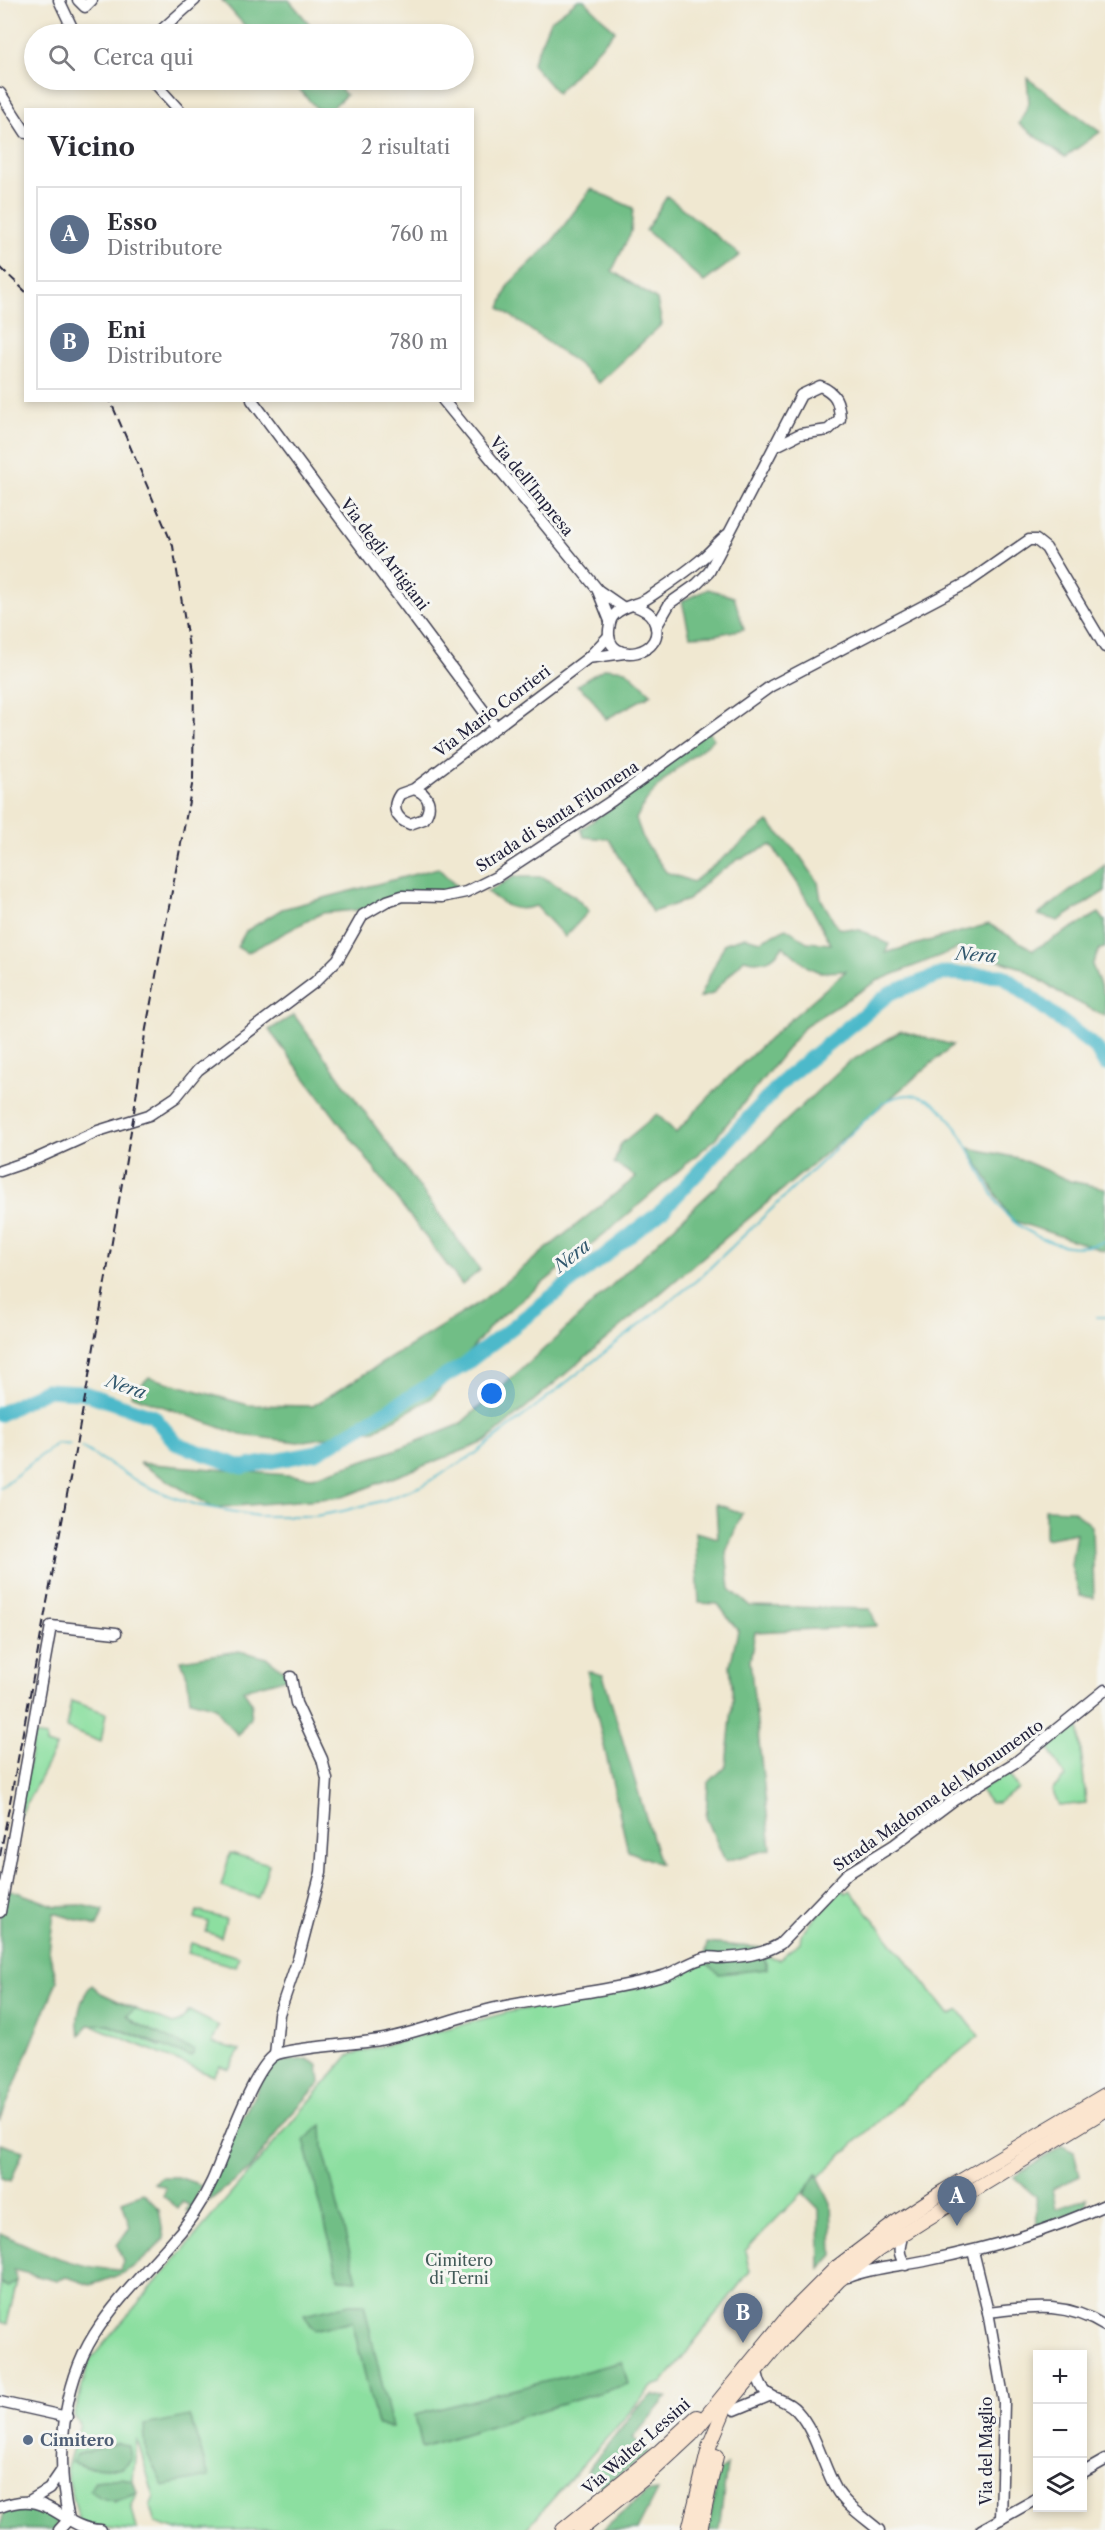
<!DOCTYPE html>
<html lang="it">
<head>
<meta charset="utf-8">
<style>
  body { margin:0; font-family:"Libre Caslon Text",serif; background:#f2f2f3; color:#2b2b33 }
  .controls { position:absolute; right:18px; bottom:18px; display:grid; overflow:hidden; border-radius:0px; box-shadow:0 3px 9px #0003 }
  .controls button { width:54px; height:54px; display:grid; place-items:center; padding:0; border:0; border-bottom:2px solid #e1e1e2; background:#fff; color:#2b2b33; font:30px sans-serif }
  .you { position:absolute; left:492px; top:1394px; width:21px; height:21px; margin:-15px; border:4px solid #fff; border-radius:50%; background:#1a73e8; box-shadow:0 0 0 9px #1a73e833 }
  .badge { display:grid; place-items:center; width:39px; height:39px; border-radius:50%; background:#1a73e8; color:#fff; font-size:20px; font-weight:700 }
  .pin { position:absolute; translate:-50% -50px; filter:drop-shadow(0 2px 3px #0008) }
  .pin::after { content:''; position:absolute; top:32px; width:21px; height:18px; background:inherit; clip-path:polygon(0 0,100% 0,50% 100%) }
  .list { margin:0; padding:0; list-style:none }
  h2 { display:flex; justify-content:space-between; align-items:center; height:78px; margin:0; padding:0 24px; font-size:26px }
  h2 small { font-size:20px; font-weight:400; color:#7c7c81 }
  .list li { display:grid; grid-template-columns:39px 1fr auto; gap:18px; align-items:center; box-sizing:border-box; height:96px; margin:0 12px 12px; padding:0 12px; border:2px solid #e1e1e2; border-radius:0px }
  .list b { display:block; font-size:22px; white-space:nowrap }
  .list p { margin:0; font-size:20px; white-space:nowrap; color:#7c7c81 }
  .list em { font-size:20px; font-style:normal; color:#7c7c81 }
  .icon { flex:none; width:33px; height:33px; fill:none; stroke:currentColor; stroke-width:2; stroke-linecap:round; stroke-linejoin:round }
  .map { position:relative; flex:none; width:1105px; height:2530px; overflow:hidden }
  .search { position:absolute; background:#fff; box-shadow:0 3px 9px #0003; left:24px; top:24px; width:450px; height:66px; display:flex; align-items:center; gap:15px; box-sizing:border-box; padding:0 21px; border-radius:33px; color:#7c7c81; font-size:22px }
  .panel { position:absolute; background:#fff; box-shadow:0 3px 9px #0003; left:24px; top:108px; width:450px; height:294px; border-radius:0px }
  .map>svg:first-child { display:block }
  .green { fill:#8cdfa0; stroke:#57806e; stroke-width:1.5; fill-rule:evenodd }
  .forest { fill:#71be86; stroke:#4a7060; stroke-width:1.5 }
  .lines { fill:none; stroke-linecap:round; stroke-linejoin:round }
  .stream { stroke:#4eb9ca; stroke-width:2 }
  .river { stroke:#4eb9ca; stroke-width:15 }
  .street-casing { stroke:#414052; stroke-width:13 }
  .secondary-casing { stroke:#414052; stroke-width:16 }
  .street { stroke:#fff; stroke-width:10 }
  .secondary { stroke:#fbe5cf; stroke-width:14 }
  .rail { stroke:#22223b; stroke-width:2; stroke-dasharray:9 4.5; stroke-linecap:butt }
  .service-dot { fill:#5c6f8a; stroke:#f6f6f2; stroke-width:2 }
  .labels { text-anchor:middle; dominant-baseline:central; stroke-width:6; stroke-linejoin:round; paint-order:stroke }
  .street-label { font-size:16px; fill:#22223b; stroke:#f6f6f2 }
  .park-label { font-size:16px; fill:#425b59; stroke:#f6f6f2 }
  .service-label { font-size:16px; font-weight:bold; fill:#4e5e75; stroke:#f6f6f2; text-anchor:start }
  .water-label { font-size:18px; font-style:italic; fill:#31576d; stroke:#f6f6f2 }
</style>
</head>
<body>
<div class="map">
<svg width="1105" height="2530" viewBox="0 0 1105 2530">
  <rect width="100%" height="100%" fill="#f6f6f2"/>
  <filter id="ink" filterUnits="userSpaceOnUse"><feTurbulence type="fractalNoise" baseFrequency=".0167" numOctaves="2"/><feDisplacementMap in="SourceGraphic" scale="12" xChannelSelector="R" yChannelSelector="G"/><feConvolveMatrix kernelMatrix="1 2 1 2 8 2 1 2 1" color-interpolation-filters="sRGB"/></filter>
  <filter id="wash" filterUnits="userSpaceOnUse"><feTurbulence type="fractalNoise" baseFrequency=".008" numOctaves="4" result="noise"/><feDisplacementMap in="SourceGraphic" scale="24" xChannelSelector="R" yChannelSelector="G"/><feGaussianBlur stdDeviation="1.35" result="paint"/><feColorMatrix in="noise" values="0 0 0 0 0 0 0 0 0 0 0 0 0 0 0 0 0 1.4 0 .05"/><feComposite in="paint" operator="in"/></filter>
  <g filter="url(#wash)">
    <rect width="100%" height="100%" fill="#f0e8d1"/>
    <!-- green -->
    <g class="green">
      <path d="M 71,1701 L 106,1713 L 101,1742 L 66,1728 Z"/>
      <path d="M 1078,1719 L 1086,1803 L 1059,1806 L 1052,1790 L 1065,1777 L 1047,1744 Z"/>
      <path d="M 34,1735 L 46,1737 L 46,1744 L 56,1747 L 18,1820 Z"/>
      <path d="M 1008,1772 L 1018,1789 L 997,1803 L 990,1803 L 980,1790 Z"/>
      <path d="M 230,1853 L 269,1864 L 258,1898 L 221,1887 Z"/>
      <path d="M 840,1887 L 845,1893 L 850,1890 L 950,2015 L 959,2010 L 979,2036 C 894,2103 820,2173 745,2251 L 750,2271 L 662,2383 L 653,2386 L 525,2530 L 178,2530 L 155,2523 L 150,2506 L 154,2497 L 137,2439 L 133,2480 L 95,2481 L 114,2502 L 137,2493 L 131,2505 L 137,2530 L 90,2527 L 80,2523 L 66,2471 L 80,2424 L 74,2416 L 89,2361 L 349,2055 L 509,2012 L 640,1987 L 705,1961 L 767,1969 L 764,1956 L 779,1959 L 800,1942 L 801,1935 ZM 118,2443 L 128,2446 L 131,2459 L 122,2468 L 86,2467 L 72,2462 L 76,2455 Z"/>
      <path d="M 197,1911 L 226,1919 L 221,1937 L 206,1932 L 208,1922 L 195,1918 Z"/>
      <path d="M 191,1943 L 239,1957 L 236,1967 L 188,1953 Z"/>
      <path d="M 135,2009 L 173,2024 L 181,2021 L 189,2011 L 219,2026 L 212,2043 L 240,2050 L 229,2069 L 220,2066 L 213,2076 L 89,2024 L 106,2024 L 162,2047 L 129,2018 L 127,2015 Z"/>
      <path d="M 17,2281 L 7,2324 L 0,2322 L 0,2283 L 8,2287 Z"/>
    </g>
    <!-- forest -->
    <g class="forest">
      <path d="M 222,0 L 289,0 L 318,34 L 252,34 Z"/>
      <path d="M 578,0 L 584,0 L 615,31 L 557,93 L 532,64 L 550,21 Z"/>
      <path d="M 1027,78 L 1100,132 L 1065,157 L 1019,124 L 1029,103 Z"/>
      <path d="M 291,80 L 332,80 L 346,95 L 331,109 L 317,109 Z"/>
      <path d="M 591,189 L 633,208 L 631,232 L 612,271 L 657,300 L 662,324 L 599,383 L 578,364 L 500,308 L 509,284 L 551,243 Z"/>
      <path d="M 667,196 L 740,255 L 704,282 L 646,230 Z"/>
      <path d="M 708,589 L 734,597 L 744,629 L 715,635 L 690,636 L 682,601 Z"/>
      <path d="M 605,668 L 626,670 L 652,694 L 606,719 L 591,697 L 577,685 Z"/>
      <path d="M 708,730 L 714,739 C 685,763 652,784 636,819 L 644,841 L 666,872 L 693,882 L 768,822 L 800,856 L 818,882 L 821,899 L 838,928 L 860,930 L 889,944 L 885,953 L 989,924 L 1033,950 L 1099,913 L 1105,921 L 1105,948 L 1100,949 L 1092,965 L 1105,997 L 1105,1016 L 1063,995 L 1022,968 L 959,948 L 877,981 L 806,1025 L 714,1140 L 619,1222 L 493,1323 L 432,1398 L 375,1430 L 298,1442 L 241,1435 L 131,1395 L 149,1377 L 248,1405 L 313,1406 L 479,1303 L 636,1177 L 614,1163 L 621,1144 L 657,1114 L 676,1133 C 727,1074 787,1022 846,971 L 819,972 L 808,967 L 783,946 C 772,962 763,964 744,959 L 712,994 L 699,998 L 725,943 L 745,937 L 761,941 L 786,928 L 807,942 L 831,944 L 798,884 L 771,845 L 739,859 L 709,879 L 688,900 L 652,912 L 609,839 L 584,837 L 581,829 C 625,800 666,763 708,730 Z"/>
      <path d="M 1105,865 L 1105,891 L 1058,921 L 1038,915 Z"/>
      <path d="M 438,868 L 458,888 L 444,894 L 412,897 L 368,909 L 322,913 L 247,953 L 237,947 L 246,931 L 282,909 Z"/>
      <path d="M 513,877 L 543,877 L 574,896 L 589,911 L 565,937 L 536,906 C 514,913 505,906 487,892 Z"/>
      <path d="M 294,1015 L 480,1270 L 462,1285 L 269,1030 Z"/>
      <path d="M 901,1031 L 953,1045 L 485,1442 L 343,1497 L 213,1508 L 139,1463 L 313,1477 L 395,1450 L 459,1425 L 555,1339 L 846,1064 Z"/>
      <path d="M 969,1148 L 1018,1158 L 1070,1181 L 1105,1188 L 1105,1251 L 1011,1220 Z"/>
      <path d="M 716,1504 L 742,1513 L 726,1552 L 730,1589 L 750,1606 L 870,1609 L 877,1626 L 755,1632 L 750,1661 L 771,1849 L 725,1861 L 706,1817 L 708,1783 L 726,1766 L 733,1699 L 730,1665 L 738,1631 L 718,1604 L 699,1603 L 695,1532 L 718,1538 Z"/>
      <path d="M 1045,1509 L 1073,1510 L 1092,1526 L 1094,1598 L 1080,1596 L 1071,1565 L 1076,1533 L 1045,1539 Z"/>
      <path d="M 239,1651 L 267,1658 L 286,1672 L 288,1678 L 243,1690 L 252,1703 L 250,1718 L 238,1735 L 224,1720 L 216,1707 L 190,1700 L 187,1676 L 181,1660 Z"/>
      <path d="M 587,1671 L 603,1675 L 660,1864 L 628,1851 Z"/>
      <path d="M 5,1888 L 56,1906 L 80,1905 L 104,1910 L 97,1926 L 54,1913 L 49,1951 L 57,1981 L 0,2121 L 0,1912 Z"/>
      <path d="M 707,1943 L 762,1948 L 767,1969 L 719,1974 L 705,1961 Z"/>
      <path d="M 92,1985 L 101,1993 L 135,2009 L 127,2015 L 136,2023 L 195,2051 L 191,2057 L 107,2024 L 89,2025 L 80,2035 C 74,2022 81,1995 92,1985 Z"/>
      <path d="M 307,2059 L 318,2065 L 320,2083 L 287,2119 L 250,2169 L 209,2201 L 213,2173 L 272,2062 Z"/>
      <path d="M 322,2125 L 323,2148 L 357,2280 L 339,2279 L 304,2140 Z"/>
      <path d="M 0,2144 L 23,2151 L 11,2181 L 0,2178 Z"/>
      <path d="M 1062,2146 L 1074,2152 L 1080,2176 L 1052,2189 L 1056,2209 L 1087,2198 L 1086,2207 L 1037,2228 L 1036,2197 L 1014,2177 Z"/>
      <path d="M 817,2174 L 831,2203 L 833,2255 L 820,2269 L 819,2209 L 804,2194 Z"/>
      <path d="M 161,2177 L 178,2177 L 201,2185 L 191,2212 L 186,2211 L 189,2205 L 182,2202 L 178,2208 L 163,2196 L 166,2188 L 154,2183 Z"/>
      <path d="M 143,2193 L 159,2209 L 164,2239 C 140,2266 125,2275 90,2285 L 73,2279 L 66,2277 L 57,2281 L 14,2270 L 17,2281 L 8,2287 L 0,2283 L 0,2233 C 39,2251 77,2269 120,2270 L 123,2261 L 117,2245 L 130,2227 L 122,2201 Z"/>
      <path d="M 350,2304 L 364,2304 L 392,2427 L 377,2425 L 352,2321 L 314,2330 L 304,2314 Z"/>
      <path d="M 622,2362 L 628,2384 L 422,2447 L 415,2415 Z"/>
      <path d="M 652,2395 L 667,2397 L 633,2438 L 649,2452 L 602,2488 L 587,2471 L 635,2410 Z"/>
      <path d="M 190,2416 L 209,2477 L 163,2486 L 146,2451 L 144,2425 Z"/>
      <path d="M 118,2443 L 129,2446 L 131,2459 L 122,2468 L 86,2467 L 72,2462 L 76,2455 Z"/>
      <path d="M 727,2466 L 719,2530 L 708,2530 L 719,2470 Z"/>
      <path d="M 121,2478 L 133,2480 L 137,2493 C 118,2501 106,2505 90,2490 L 95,2481 Z"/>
      <path d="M 657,2491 L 637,2530 L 603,2530 L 645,2493 Z"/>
      <path d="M 31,2503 L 53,2511 L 57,2521 L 56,2530 L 0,2529 L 5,2509 Z"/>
    </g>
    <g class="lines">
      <!-- stream -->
      <g class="stream">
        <path d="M 1096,1317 L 1105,1317"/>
        <path d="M 81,1447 L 140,1483 L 170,1496 L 197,1505 L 257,1516 L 315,1516 L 343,1511 L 385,1500 L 421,1486 L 475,1454 L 697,1280 L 883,1103 C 950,1064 973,1175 1005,1213 C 1016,1226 1036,1237 1051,1242 C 1069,1248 1088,1249 1105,1241"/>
        <path d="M 0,1488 L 57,1443 L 70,1445"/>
      </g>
      <!-- river -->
      <path class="river" d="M 0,1414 L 46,1390 L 81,1392 L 153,1416 L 177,1444 L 242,1467 L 316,1453 L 464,1365 L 663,1210 L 786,1078 L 890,993 L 945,973 L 1003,976 L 1096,1048 L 1105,1064"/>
    </g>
  </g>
  <g filter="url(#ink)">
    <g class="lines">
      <!-- street casing -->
      <g class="street-casing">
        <g id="street">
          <path d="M 59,0 L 75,34"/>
          <path d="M 78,0 L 85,7 L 92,0"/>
          <path d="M 157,34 L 195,0"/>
          <path d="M 152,80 L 179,110"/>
          <path d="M 0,93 L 26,133"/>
          <path d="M 252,400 L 495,726"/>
          <path d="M 443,400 L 598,590 L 624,608"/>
          <path d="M 598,591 L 610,621"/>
          <path d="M 635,606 C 643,609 650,612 653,619 C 672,655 605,668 609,630 C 610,623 610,619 615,614 C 624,605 638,605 648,598 C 667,585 687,572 704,557 C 712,550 718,542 727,535"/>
          <path d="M 656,627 L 670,603 L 697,584 L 709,572 L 801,395 L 820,386 C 836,393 839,401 840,419 L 828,430 L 800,434 L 774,447"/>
          <path d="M 588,658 L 624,653"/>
          <path d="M 414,789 C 429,794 433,806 424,819 L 410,824 C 395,819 391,807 400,794 L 414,789 L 588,658 L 609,636"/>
          <path d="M 0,1171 L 38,1158 L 98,1131 L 149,1115 L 176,1097 L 198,1070 L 315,982 L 338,959 L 363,915 L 387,901 L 402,896 L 442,897 L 466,892 L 496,877 L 613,800 L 771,686 L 967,583 L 1029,540 L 1036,540 L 1046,548 L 1105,647"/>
          <path d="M 0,1912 L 51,1626 L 116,1633"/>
          <path d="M 275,2055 L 279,2014 L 298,1959 L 321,1872 L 327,1779 L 322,1759 L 296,1703 L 291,1677"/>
          <path d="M 903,2234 C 899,2247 897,2254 906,2265"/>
          <path d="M 973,2251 L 988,2312 L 1004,2402 L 1001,2519"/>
          <path d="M 848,2277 C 874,2267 902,2266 929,2260 C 992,2247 1046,2232 1105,2205"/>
          <path d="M 988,2312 C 1032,2307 1065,2301 1105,2326"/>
          <path d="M 758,2376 C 763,2402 782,2394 797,2411 C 816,2432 822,2464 836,2489 C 845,2505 865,2518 879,2530"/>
          <path d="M 0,2402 L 67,2417"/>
          <path d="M 735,2410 L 769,2396"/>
          <path d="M 1082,2473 L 1105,2460"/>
          <path d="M 29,2501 L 49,2489 L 62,2470"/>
          <path d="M 0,2507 C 52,2487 59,2529 101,2530"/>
          <path d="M 59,2530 L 69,2519 C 55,2461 62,2386 94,2335 C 114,2303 143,2274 168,2246 C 186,2227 201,2205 212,2181 C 224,2155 253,2068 275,2055 C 287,2048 358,2044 379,2040 C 422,2032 463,2014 506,2006 C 559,1995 613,1991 666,1975 C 679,1970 691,1961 704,1958 C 710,1956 714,1958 720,1958 C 742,1957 761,1955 780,1944 L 847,1874 L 894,1845 L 954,1800 L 1016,1762 L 1105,1690"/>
          <path d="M 981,2530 L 1038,2498"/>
        </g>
      </g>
      <!-- secondary casing -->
      <g class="secondary-casing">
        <g id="secondary">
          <path d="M 563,2530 L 660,2451 L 697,2417"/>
          <path d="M 580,2530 L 647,2476 L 691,2435 L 791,2313 L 836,2268 L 898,2221 L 944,2191 L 1105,2095"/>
          <path d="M 689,2530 L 710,2444 L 725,2408 L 779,2343 L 839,2280 L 879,2249 L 926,2219 L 1105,2110"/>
          <path d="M 700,2530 L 716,2456"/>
        </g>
      </g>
      <!-- street -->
      <use href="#street" class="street"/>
      <!-- secondary -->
      <use href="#secondary" class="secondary"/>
      <!-- rail -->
      <g class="rail">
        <path d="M 0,267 L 26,292"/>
        <path d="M 0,1856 L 89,1376 L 133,1119 L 145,1034 L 193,780 L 194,679 L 173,546 L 110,400"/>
      </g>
    </g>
  </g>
  <!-- markers -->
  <circle class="service-dot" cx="28" cy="2440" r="6"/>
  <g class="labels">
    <!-- street labels -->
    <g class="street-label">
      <text transform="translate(532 486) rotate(51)">Via dell'Impresa</text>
      <text transform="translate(385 554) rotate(53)">Via degli Artigiani</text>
      <text transform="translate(492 711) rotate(-37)">Via Mario Corrieri</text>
      <text transform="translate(557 816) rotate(-33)">Strada di Santa Filomena</text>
      <text transform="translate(938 1795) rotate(-35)">Strada Madonna del Monumento</text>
      <text transform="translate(636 2446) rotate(-41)">Via Walter Lessini</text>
      <text transform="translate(986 2451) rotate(-90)">Via del Maglio</text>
    </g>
    <!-- park labels -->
    <g class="park-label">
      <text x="459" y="2260">Cimitero<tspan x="459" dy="18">di Terni</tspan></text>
    </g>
    <!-- service labels -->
    <g class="service-label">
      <text x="40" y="2440">Cimitero</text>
    </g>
    <!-- water labels -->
    <g class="water-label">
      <text transform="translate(976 955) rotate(4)">Nera</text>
      <text transform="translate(572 1256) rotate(-38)">Nera</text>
      <text transform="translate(126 1387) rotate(19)">Nera</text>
    </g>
  </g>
</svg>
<div class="controls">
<button>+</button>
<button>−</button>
<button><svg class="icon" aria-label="layers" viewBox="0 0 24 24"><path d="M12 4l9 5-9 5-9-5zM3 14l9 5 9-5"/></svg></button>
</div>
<div class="you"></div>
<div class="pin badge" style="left:957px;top:2226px;background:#5c6f8a">A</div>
<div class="pin badge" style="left:743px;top:2343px;background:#5c6f8a">B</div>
<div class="search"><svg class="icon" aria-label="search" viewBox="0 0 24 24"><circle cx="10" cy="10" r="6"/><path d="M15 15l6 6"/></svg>Cerca qui</div>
<section class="panel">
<h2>Vicino<small>2 risultati</small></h2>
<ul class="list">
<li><span class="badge" style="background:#5c6f8a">A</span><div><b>Esso</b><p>Distributore</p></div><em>760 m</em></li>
<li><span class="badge" style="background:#5c6f8a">B</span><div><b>Eni</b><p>Distributore</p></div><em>780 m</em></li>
</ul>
</section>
</div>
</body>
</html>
